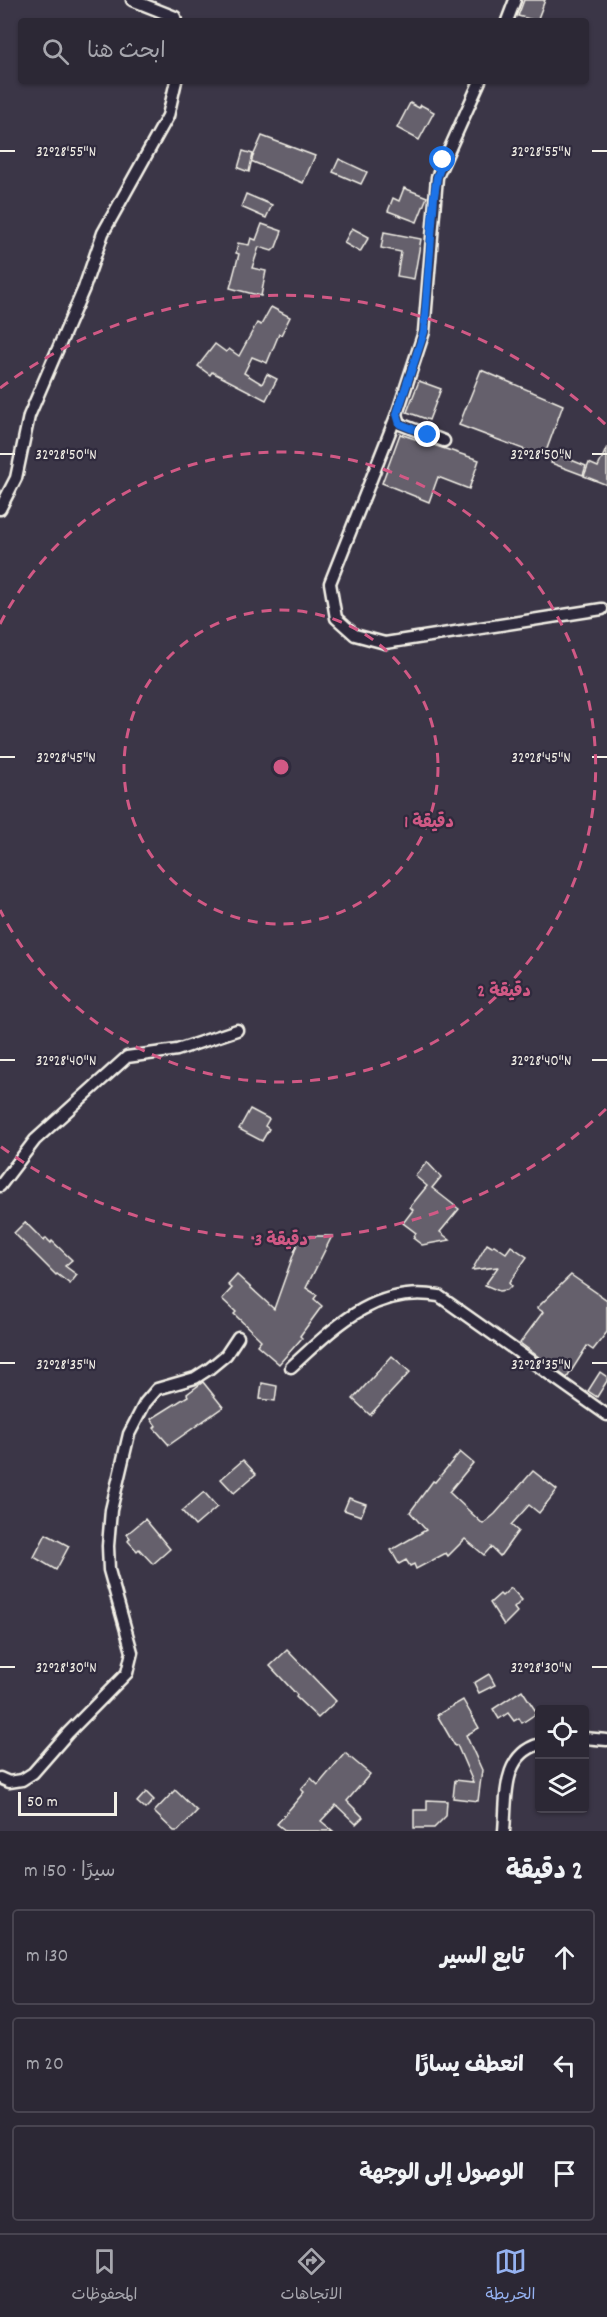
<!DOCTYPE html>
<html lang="ar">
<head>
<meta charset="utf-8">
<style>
  body { margin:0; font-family:Dekko,"Playpen Sans Arabic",sans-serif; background:#34303d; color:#f1f3f6; direction:rtl }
  .controls { position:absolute; right:18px; bottom:18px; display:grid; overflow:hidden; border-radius:6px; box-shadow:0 2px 4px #0004 }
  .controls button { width:54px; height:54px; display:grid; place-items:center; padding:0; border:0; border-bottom:2px solid #484450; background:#2c2835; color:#f1f3f6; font:30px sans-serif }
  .scale { position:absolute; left:18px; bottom:15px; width:99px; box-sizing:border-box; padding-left:6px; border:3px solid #f4f1e8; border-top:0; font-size:16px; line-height:21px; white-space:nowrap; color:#f4f1e8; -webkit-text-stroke:4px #2f2a3d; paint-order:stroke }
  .stop { position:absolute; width:18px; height:18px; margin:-14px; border:4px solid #1a73e8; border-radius:50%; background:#fff }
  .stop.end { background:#1a73e8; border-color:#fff; box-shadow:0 2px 6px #0008 }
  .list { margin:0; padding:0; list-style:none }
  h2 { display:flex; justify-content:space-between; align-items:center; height:78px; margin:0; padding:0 24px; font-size:26px }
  h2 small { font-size:20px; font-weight:400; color:#a6a6ad }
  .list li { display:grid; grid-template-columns:39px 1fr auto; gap:18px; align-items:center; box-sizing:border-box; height:96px; margin:0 12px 12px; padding:0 12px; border:2px solid #484450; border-radius:6px }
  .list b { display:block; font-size:22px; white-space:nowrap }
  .list em { font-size:20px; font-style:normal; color:#a6a6ad }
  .icon { flex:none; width:33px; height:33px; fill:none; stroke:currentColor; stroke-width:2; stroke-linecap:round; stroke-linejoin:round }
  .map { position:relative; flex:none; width:607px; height:1831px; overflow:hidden; direction:ltr }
  .search { position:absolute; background:#2c2835; box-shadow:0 2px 4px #0004; left:18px; right:18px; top:18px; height:66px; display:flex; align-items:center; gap:15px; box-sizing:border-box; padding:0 21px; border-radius:6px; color:#a6a6ad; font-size:22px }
  .sheet { height:402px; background:#2c2835 }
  nav { display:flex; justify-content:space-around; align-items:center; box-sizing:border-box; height:84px; border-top:2px solid #484450; background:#2c2835; font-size:16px; color:#a6a6ad }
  nav a { display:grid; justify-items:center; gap:3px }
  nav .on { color:#95b2f1 }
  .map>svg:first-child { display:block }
  .building { fill:#65616c; stroke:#f4f1e8; stroke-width:1.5 }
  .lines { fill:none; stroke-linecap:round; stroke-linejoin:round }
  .minor-casing { stroke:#f4f1e8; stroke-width:15 }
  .minor { stroke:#2f2a3d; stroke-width:10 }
  .route { stroke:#1a73e8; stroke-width:8 }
  .ticks { fill:none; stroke:#f4f1e8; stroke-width:2 }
  .ring { fill:none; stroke:#d15985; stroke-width:3; stroke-dasharray:10 8 }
  .ticks-label { font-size:15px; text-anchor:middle; fill:#f4f1e8; stroke:#2f2a3d; stroke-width:4.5; stroke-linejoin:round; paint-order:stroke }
  .centre { fill:#d15985; stroke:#2f2a3d; stroke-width:3 }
  .ring-label { font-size:18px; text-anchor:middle; font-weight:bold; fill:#d15985; stroke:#2f2a3d; stroke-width:4.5; stroke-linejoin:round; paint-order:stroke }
</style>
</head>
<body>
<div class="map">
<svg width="607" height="1831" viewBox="0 0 607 1831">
  <rect width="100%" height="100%" fill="#3b3647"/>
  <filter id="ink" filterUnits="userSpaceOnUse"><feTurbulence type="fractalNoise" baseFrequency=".0167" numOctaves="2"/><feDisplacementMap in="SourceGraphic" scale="12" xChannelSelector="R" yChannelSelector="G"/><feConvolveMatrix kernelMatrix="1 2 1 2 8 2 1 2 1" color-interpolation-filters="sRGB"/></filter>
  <g filter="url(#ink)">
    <!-- building -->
    <g class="building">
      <path d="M 524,0 L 545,0 L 537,21 L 518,16 Z"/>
      <path d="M 410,103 L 419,108 L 421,105 L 434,112 L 419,140 L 397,128 Z"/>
      <path d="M 262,136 L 315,156 L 303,183 L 251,161 Z"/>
      <path d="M 243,151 L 253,154 L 249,172 L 238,168 Z"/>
      <path d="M 339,159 L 367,172 L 361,184 L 333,172 Z"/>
      <path d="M 404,188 L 427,197 L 417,222 L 388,211 L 393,198 L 399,201 Z"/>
      <path d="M 246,194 L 272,205 L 266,218 L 241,207 Z"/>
      <path d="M 262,224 L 282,231 L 276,247 L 272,251 L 259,247 L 252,268 L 266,271 L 261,296 L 230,288 L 239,254 L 236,253 L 238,243 L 249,245 L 251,238 L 256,240 Z"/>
      <path d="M 352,228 L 369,237 L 360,252 L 344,243 Z"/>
      <path d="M 384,232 L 421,239 L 414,279 L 397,276 L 401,252 L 381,248 Z"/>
      <path d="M 271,307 L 290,317 L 281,335 L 279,334 L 267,363 L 252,357 L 244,373 L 262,384 L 267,374 L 277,379 L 266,400 L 212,372 L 210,375 L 198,366 L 215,344 L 226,352 L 229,349 L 239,356 L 257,323 L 261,325 Z"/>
      <path d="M 481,370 L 563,405 L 544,457 L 459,425 Z"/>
      <path d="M 419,381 L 441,389 L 429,420 L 407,412 Z"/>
      <path d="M 400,434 L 479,460 L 469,489 L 438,477 L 429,502 L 382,483 Z"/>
      <path d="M 607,447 L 607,485 L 584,476 L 589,463 L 598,467 Z"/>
      <path d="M 554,453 L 586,466 L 583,475 L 551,463 Z"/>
      <path d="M 250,1109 L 269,1119 L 265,1126 L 269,1129 L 262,1141 L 239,1129 Z"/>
      <path d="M 427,1162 L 441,1177 L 432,1188 L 459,1209 L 440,1232 L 450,1240 L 422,1245 L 413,1238 L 416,1233 L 403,1223 L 413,1210 L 410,1207 L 427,1186 L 415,1176 Z"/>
      <path d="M 25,1222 L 44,1241 L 46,1238 L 51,1243 L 52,1241 L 72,1260 L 65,1266 L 77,1275 L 70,1284 L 57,1274 L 56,1275 L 14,1233 Z"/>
      <path d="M 300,1236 L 332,1236 L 306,1288 L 317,1295 L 314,1299 L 322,1306 L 300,1336 L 302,1338 L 279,1364 L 257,1345 L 261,1340 L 234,1314 L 236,1312 L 222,1299 L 232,1288 L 228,1285 L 237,1275 L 274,1309 Z"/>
      <path d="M 487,1244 L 492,1247 L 494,1245 L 506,1253 L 511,1246 L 527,1257 L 509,1283 L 511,1286 L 507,1290 L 499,1291 L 485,1285 L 498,1267 L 472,1270 Z"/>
      <path d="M 571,1275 L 607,1300 L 607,1332 L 593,1350 L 587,1346 L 567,1378 L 520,1343 L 543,1312 L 537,1308 Z"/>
      <path d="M 392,1356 L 410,1372 L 370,1415 L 353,1399 Z"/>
      <path d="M 600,1372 L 607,1377 L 607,1381 L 597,1397 L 588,1391 Z"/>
      <path d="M 203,1382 L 223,1407 L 169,1445 L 154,1428 L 156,1426 L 151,1419 L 188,1396 L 187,1394 Z"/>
      <path d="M 262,1383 L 277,1386 L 275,1401 L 260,1399 Z"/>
      <path d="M 460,1452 L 473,1463 L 449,1492 L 483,1524 L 495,1514 L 533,1471 L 557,1490 L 539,1513 L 529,1505 L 511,1525 L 518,1531 L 500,1556 L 491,1547 L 484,1555 L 465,1539 L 448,1556 L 446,1553 L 416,1569 L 414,1564 L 410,1566 L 406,1560 L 399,1564 L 391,1550 L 426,1530 L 410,1512 L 433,1481 L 435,1482 Z"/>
      <path d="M 243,1460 L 256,1474 L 234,1493 L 221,1479 Z"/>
      <path d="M 204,1492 L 217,1507 L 195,1526 L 182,1511 Z"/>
      <path d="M 349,1498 L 366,1504 L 361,1516 L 344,1510 Z"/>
      <path d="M 145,1519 L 170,1549 L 153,1564 L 139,1549 L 137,1551 L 128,1541 L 130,1538 L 127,1534 Z"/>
      <path d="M 46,1534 L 69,1546 L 56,1570 L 34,1557 Z"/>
      <path d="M 511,1588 L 522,1600 L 514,1608 L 517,1612 L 504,1625 L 490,1603 L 500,1594 L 502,1596 Z"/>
      <path d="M 287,1650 L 336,1701 L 318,1718 L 296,1697 L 297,1695 L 270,1666 Z"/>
      <path d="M 489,1674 L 495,1685 L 479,1693 L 474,1683 Z"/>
      <path d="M 522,1690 L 537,1713 L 522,1723 L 519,1718 L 514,1721 L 508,1713 L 499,1719 L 493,1709 Z"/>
      <path d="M 463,1700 L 479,1728 L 466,1735 L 482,1770 L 478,1801 L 453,1798 L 455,1780 L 473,1782 L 457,1745 L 455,1746 L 437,1715 Z"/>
      <path d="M 345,1753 L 370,1774 L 347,1801 L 363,1817 L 356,1824 L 336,1805 L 321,1821 L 333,1831 L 286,1831 L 277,1824 L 304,1792 L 301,1789 L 311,1778 L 318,1785 Z"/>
      <path d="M 175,1790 L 197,1811 L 178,1831 L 174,1831 L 154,1812 Z"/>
      <path d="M 146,1792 L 154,1800 L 145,1809 L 137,1802 Z"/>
      <path d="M 427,1800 L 447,1801 L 446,1816 L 434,1828 L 414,1828 L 414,1810 L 427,1810 Z"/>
    </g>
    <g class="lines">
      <!-- minor casing -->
      <g class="minor-casing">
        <g id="minor">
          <path d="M 132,0 L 175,17 L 176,21"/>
          <path d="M 507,21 L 515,0"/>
          <path d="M 397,414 L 330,583 L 336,618 L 355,635 L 385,643 L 602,609"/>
          <path d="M 444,441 L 400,424 L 397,414 L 424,332 L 437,177 L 480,81"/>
          <path d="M 0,509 L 16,478 L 29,416 L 84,288 L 103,233 L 168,116 L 176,81"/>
          <path d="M 0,1186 L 35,1140 L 127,1057 L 177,1050 L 237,1030"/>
          <path d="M 291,1367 C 335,1327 374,1285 439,1296 L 607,1415"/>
          <path d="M 584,1738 L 607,1740"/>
          <path d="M 0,1778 L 9,1782 L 22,1780 L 33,1773 L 68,1733 L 127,1673 L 132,1652 L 109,1570 L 108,1546 L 111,1510 L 129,1434 L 145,1403 L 157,1389 L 195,1378 L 209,1369 L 226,1355 L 238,1337"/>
          <path d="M 504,1831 C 507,1798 501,1755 540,1744"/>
        </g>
      </g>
      <!-- minor -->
      <use href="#minor" class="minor"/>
    </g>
  </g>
  <g class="lines" filter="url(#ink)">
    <!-- route -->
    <path class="route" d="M 428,435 L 400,424 L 397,414 L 424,332 L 434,197 L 437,177 L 443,160"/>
  </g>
  <!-- ticks -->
  <path class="ticks" d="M 0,151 L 15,151M 592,151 L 607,151M 0,454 L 15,454M 592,454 L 607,454M 0,757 L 15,757M 592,757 L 607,757M 0,1060 L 15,1060M 592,1060 L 607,1060M 0,1363 L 15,1363M 592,1363 L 607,1363M 0,1667 L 15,1667M 592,1667 L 607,1667"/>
  <!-- distance rings -->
  <g class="ring">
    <circle cx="281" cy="767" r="157"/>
    <path d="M0 624A315 315 0 1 1 0 910"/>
    <path d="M606 1109A472 472 0 0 1 0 1146M0 388A472 472 0 0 1 606 425"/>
  </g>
  <g class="ticks-label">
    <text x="66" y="156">32°28'55"N</text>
    <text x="541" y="156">32°28'55"N</text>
    <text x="66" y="459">32°28'50"N</text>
    <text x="541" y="459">32°28'50"N</text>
    <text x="66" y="762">32°28'45"N</text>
    <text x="541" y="762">32°28'45"N</text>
    <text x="66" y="1065">32°28'40"N</text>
    <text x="541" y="1065">32°28'40"N</text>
    <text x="66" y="1369">32°28'35"N</text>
    <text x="541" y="1369">32°28'35"N</text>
    <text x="66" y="1672">32°28'30"N</text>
    <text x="541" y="1672">32°28'30"N</text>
  </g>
  <circle cx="281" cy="767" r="9" class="centre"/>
  <g class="ring-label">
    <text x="429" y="827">1 دقيقة</text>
    <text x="504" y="996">2 دقيقة</text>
    <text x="281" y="1245">3 دقيقة</text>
  </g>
</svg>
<div class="controls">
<button><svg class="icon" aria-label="locate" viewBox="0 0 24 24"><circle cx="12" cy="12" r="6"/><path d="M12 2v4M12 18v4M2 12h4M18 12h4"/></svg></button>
<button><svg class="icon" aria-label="layers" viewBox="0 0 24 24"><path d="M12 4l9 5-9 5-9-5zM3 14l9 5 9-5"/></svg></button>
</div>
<div class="scale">50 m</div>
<div class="stop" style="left:443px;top:160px"></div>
<div class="stop end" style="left:428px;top:435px"></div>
<div class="search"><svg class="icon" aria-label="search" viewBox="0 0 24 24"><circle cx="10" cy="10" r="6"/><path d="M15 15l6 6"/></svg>ابحث هنا</div>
</div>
<section class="sheet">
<h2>2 دقيقة<small>سيرًا · 150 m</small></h2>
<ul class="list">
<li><svg class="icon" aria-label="ahead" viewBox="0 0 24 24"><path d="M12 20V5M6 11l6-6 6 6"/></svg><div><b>تابع السير</b></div><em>130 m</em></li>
<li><svg class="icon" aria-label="left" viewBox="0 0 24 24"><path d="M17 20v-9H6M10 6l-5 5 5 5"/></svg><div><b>انعطف يسارًا</b></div><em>20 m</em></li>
<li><svg class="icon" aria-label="arrive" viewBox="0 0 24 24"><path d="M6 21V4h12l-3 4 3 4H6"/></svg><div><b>الوصول إلى الوجهة</b></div></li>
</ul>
</section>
<nav>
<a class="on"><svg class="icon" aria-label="map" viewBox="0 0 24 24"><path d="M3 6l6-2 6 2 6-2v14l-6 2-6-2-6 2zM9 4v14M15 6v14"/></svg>الخريطة</a>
<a><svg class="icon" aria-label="directions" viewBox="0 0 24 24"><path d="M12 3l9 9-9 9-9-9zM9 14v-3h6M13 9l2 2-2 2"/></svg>الاتجاهات</a>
<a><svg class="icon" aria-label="saved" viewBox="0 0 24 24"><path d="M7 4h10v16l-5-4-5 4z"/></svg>المحفوظات</a>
</nav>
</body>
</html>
